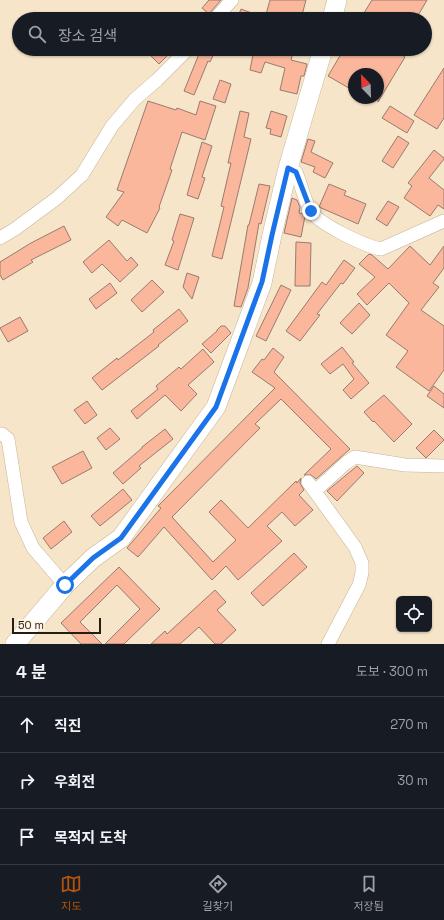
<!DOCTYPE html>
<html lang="ko">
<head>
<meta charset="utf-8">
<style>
  body { margin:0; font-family:"Space Grotesk","Noto Sans KR",sans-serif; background:#242831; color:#f1f3f6 }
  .controls { position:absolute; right:12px; bottom:12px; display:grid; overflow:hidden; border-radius:6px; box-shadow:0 1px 3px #0004 }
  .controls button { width:36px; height:36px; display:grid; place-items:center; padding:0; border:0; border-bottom:1px solid #363941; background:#171b24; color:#f1f3f6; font:20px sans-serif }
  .compass { position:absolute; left:348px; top:68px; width:36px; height:36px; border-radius:50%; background:#171b24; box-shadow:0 1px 3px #0004; rotate:337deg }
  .scale { position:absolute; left:12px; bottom:10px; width:89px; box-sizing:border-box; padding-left:4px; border:2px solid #241d13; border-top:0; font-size:11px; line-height:14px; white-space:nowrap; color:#241d13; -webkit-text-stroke:3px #fef3e2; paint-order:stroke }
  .stop { position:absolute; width:12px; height:12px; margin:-9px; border:3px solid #1a73e8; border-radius:50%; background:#fff }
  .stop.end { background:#1a73e8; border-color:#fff; box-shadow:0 1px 4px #0008 }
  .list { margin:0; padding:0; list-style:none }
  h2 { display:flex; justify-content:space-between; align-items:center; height:52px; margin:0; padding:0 16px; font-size:17px }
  h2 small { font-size:13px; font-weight:400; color:#9ea1a6 }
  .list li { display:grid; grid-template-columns:26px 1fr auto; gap:12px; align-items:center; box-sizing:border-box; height:56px; padding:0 16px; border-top:1px solid #363941 }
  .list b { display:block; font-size:15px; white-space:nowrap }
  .list em { font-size:13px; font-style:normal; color:#9ea1a6 }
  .icon { flex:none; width:22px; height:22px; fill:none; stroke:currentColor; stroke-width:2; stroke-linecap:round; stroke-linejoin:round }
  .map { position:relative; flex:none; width:444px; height:644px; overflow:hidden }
  .search { position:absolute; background:#171b24; box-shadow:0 1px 3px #0004; left:12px; right:12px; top:12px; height:44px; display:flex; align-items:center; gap:10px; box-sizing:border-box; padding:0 14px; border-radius:22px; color:#9ea1a6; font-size:15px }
  .sheet { height:220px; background:#171b24 }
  nav { display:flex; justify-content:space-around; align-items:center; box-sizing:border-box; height:56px; border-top:1px solid #363941; background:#171b24; font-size:11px; color:#9ea1a6 }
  nav a { display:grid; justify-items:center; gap:2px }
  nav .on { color:#b45309 }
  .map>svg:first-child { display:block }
  .building { fill:#fab79c; stroke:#997b6f }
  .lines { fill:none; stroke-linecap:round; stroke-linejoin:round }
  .street-casing { stroke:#c6b499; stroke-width:14 }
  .secondary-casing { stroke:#c6b499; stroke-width:20 }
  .street { stroke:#fff; stroke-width:13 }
  .secondary { stroke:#fff; stroke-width:19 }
  .route { stroke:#1a73e8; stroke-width:5 }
</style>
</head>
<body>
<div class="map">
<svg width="444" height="644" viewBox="0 0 444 644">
  <rect width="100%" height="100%" fill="#f7e5c9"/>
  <!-- building -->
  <g class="building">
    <path d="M 209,0 L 221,0 L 209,14 L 202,8 Z"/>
    <path d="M 270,0 L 306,0 L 301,19 L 237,19 L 241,9 L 265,18 Z"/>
    <path d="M 372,0 L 427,0 L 416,19 L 375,19 L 364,13 Z"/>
    <path d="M 158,49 L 174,49 L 159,64 L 151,56 Z"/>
    <path d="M 201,49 L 216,49 L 210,62 L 208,61 L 194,95 L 184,91 Z"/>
    <path d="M 254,49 L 294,49 L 291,60 L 307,64 L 304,76 L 301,76 L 297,94 L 280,90 L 285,68 L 265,62 L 261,73 L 250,70 Z"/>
    <path d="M 344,49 L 392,49 L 405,57 L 378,102 L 378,74 L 354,74 L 354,91 L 328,76 Z"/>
    <path d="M 444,68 L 444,118 L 437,129 L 414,115 Z"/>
    <path d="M 220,80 L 231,84 L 225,103 L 213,99 Z"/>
    <path d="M 148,101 L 176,110 L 177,108 L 196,115 L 200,101 L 216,106 L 205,140 L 182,132 L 170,169 L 172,170 L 159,207 L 160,208 L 147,233 L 122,220 L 118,226 L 106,217 L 124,192 L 117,190 Z"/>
    <path d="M 390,106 L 414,121 L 407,133 L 382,118 Z"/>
    <path d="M 240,111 L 249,113 L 244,137 L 251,139 L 222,259 L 212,256 L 224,207 L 221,206 L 231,163 L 228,163 Z"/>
    <path d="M 271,111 L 287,116 L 281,137 L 270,134 L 271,129 L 266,128 Z"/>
    <path d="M 398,136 L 409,143 L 393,168 L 382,161 Z"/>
    <path d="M 308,139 L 315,141 L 311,152 L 333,163 L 325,178 L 313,172 L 315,167 L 301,162 Z"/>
    <path d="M 202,142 L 212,146 L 202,177 L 205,178 L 198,199 L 187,195 Z"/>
    <path d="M 434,150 L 444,158 L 444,159 L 429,178 L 444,190 L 444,209 L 438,205 L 430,216 L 404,198 L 412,186 L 408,183 Z"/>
    <path d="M 259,184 L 270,186 L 261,224 L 259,223 L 248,288 L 241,307 L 234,306 L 248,225 L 249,225 Z"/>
    <path d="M 329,184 L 346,191 L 344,195 L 366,204 L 358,224 L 319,207 Z"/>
    <path d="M 292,198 L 297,200 L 300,207 L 299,213 L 303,214 L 305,216 L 301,237 L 284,233 Z"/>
    <path d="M 388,201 L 399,207 L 387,226 L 376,219 Z"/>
    <path d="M 180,214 L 194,218 L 178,270 L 165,265 L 174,241 L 172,240 Z"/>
    <path d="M 64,226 L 71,240 L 31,260 L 33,262 L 3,280 L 0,275 L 0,262 L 31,243 Z"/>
    <path d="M 109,240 L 127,261 L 131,257 L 138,265 L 120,282 L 102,264 L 92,273 L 83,262 Z"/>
    <path d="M 296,242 L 311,243 L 310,286 L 295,286 Z"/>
    <path d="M 410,246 L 430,265 L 444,246 L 444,268 L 433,283 L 439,287 L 421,310 L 444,326 L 444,370 L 429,391 L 396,367 L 408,351 L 386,335 L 409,303 L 389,283 L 367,305 L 357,294 L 375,277 L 359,264 L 369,254 L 372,255 L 388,269 Z"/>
    <path d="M 344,260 L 355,268 L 343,284 L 341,283 L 317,314 L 320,315 L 300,341 L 286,331 L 322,282 L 326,285 Z"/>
    <path d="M 187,273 L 199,277 L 192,299 L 183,287 Z"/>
    <path d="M 152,280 L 164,292 L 142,312 L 131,300 Z"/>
    <path d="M 110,283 L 117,293 L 96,309 L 89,299 Z"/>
    <path d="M 281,285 L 291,290 L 266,341 L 256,336 Z"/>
    <path d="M 359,303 L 370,315 L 352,334 L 340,323 Z"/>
    <path d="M 179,309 L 188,321 L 158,345 L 159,346 L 102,390 L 92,378 L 117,358 L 118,360 L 154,332 L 153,330 Z"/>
    <path d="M 20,317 L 28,331 L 8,342 L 0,328 Z"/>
    <path d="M 221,326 L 225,326 L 231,333 L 211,353 L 202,344 L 217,331 L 217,330 Z"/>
    <path d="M 342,347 L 354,362 L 352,363 L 369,383 L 351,399 L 343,390 L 354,379 L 343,364 L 330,374 L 321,364 Z"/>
    <path d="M 273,348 L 284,357 L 274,372 L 350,449 L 316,479 L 311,475 L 304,475 L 331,449 L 281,399 L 255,424 L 260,428 L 172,517 L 213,562 L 236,540 L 209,512 L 221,500 L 248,528 L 296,481 L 297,483 L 301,478 L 300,483 L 304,490 L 299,495 L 313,510 L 295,526 L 282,512 L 267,526 L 282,541 L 238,580 L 226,566 L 212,580 L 164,527 L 138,557 L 127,548 L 161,508 L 158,506 L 275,388 L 252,372 L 262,359 L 264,360 Z"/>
    <path d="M 203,349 L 214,362 L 188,385 L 197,394 L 181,411 L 165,395 L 137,419 L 131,411 L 158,389 L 156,386 L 179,367 L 181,369 Z"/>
    <path d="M 434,386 L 444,394 L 444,408 L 427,396 Z"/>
    <path d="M 384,395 L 412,424 L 394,442 L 374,421 L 373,422 L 364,412 Z"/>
    <path d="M 87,401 L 97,415 L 85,424 L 74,410 Z"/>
    <path d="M 110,428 L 120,439 L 106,450 L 97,438 Z"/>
    <path d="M 165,429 L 173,439 L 139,466 L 141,468 L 123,484 L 113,473 L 142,448 L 142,447 Z"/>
    <path d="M 434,430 L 444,440 L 426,458 L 416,448 Z"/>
    <path d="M 83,451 L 92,468 L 62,484 L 52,467 Z"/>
    <path d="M 357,466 L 364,473 L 337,501 L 327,491 Z"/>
    <path d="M 123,489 L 132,500 L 100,526 L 91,516 Z"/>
    <path d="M 64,521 L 72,532 L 51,549 L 43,538 Z"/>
    <path d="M 294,553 L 307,567 L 263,606 L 251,593 Z"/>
    <path d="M 119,567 L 160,609 L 124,644 L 105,644 L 140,609 L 117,585 L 80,622 L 102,644 L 81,644 L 61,623 Z"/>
    <path d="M 215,590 L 226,602 L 217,610 L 236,630 L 221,644 L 215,644 L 199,627 L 180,644 L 151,644 L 165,631 L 167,634 Z"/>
  </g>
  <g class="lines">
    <!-- street casing -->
    <g class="street-casing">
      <g id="street">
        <path d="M 215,19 L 232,0"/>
        <path d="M 288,168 L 296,172 C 301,184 304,199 310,210 C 318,224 365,246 381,249 L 444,221"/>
        <path d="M 0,238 L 15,229 L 57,198 L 82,175 L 112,126 L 135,99 L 157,80 L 188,49"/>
        <path d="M 0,434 L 2,434 L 8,439 L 21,522 L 33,548 L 65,585"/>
        <path d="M 308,482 L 355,547 L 362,563 L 362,573 L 359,585 L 328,644"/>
        <path d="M 315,491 L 346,463 L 355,457 L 405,465 L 444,466"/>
      </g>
    </g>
    <!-- secondary casing -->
    <g class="secondary-casing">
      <g id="secondary">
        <path d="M 332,19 L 337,0"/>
        <path d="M 15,644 L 65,585 L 93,558 L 121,538 L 216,407 L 262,283 L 272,235 L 288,168 L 323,49"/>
      </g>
    </g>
    <!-- street -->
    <use href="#street" class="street"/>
    <!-- secondary -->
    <use href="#secondary" class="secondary"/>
  </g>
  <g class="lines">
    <!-- route -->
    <path class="route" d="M 65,585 L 93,558 L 121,538 L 216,407 L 262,282 L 272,235 L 288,168 L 296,172 L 311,211"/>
  </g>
</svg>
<div class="controls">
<button><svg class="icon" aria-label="locate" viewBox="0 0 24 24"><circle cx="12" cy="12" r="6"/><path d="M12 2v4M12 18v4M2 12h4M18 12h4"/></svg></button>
</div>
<svg class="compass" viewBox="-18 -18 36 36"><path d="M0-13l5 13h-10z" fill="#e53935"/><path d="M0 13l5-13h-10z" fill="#9ea1a6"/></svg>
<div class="scale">50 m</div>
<div class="stop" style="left:65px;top:585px"></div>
<div class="stop end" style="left:311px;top:211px"></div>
<div class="search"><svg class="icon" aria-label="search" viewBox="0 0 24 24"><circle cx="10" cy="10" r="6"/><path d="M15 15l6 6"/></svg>장소 검색</div>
</div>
<section class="sheet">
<h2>4 분<small>도보 · 300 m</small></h2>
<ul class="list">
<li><svg class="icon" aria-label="ahead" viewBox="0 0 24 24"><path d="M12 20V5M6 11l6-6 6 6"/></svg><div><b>직진</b></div><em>270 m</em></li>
<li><svg class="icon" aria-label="right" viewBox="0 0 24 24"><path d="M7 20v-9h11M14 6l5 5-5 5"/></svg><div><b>우회전</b></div><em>30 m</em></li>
<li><svg class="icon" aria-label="arrive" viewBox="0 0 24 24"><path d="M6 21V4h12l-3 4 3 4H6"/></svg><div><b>목적지 도착</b></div></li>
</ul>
</section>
<nav>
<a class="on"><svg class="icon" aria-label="map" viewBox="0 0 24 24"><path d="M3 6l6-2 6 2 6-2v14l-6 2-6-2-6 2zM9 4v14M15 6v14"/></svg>지도</a>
<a><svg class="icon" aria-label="directions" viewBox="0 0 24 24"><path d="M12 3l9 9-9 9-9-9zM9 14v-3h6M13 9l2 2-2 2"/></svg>길찾기</a>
<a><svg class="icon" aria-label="saved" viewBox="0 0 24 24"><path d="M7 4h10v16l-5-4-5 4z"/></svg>저장됨</a>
</nav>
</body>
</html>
